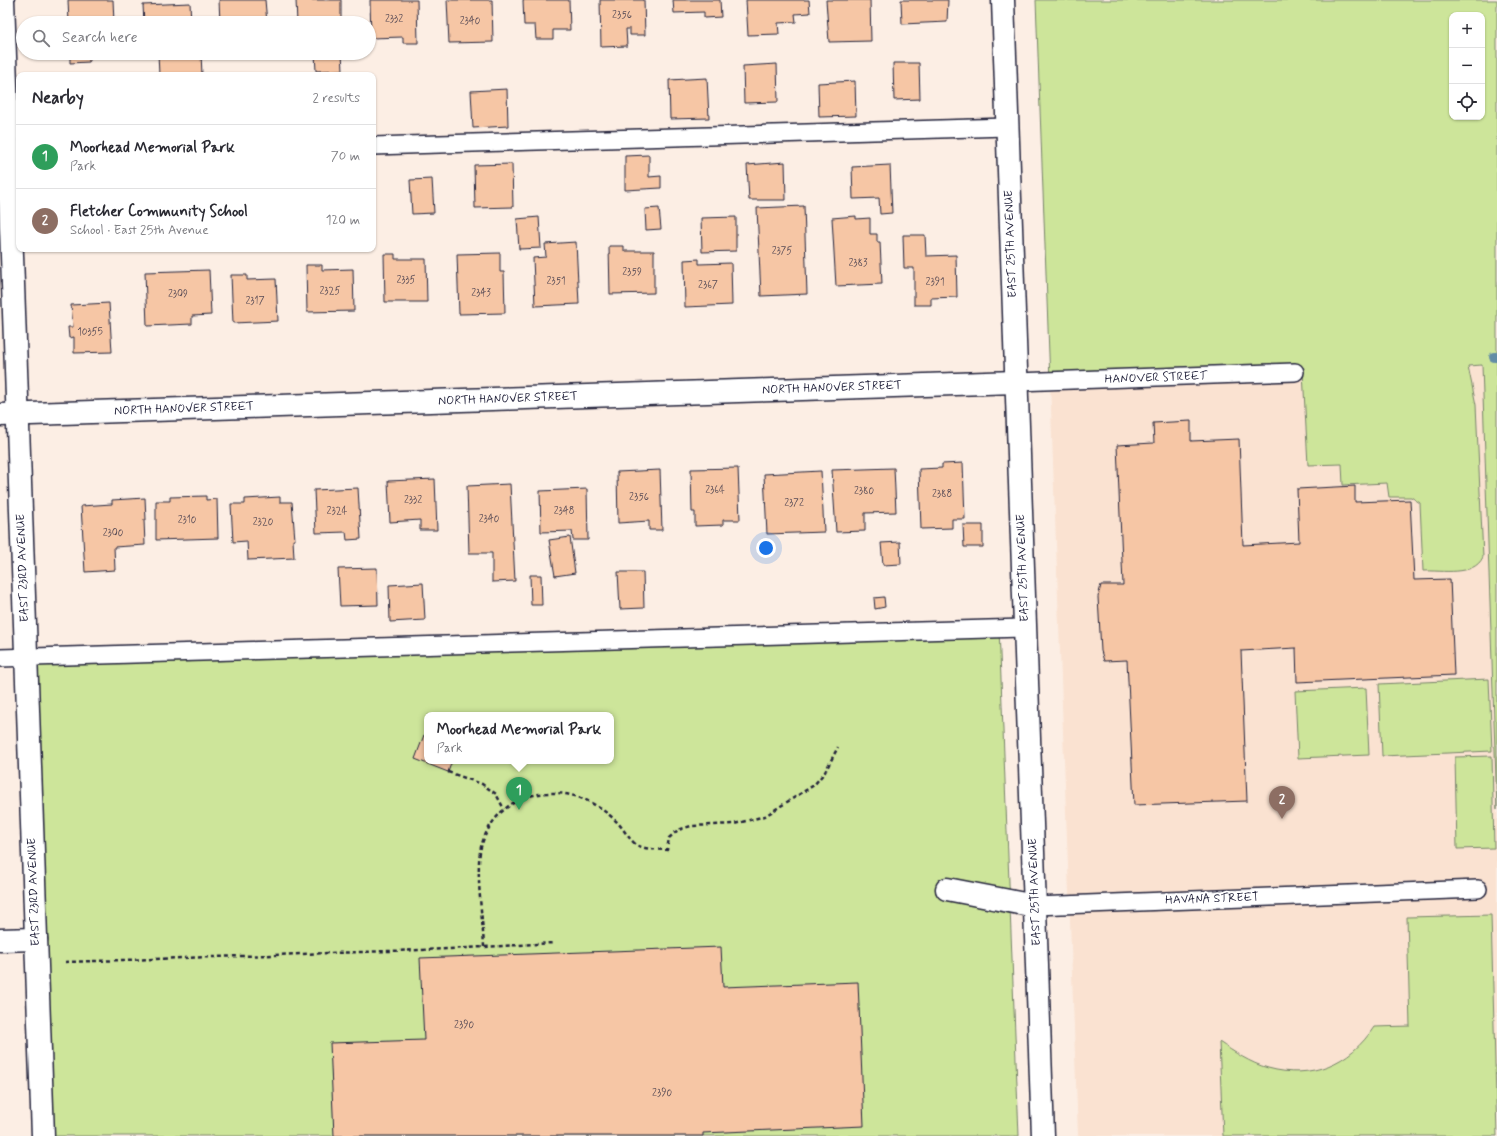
<!DOCTYPE html>
<html lang="en">
<head>
<meta charset="utf-8">
<style>
  body { margin:0; font-family:Mynerve,sans-serif; background:#f2f2f3; color:#2b2b33 }
  .controls { position:absolute; right:12px; top:12px; display:grid; overflow:hidden; border-radius:8px; box-shadow:0 1px 3px #0004 }
  .controls button { width:36px; height:36px; display:grid; place-items:center; padding:0; border:0; border-bottom:1px solid #e1e1e2; background:#fff; color:#2b2b33; font:20px sans-serif }
  .you { position:absolute; left:766px; top:548px; width:14px; height:14px; margin:-10px; border:3px solid #fff; border-radius:50%; background:#1a73e8; box-shadow:0 0 0 6px #1a73e833 }
  .badge { display:grid; place-items:center; width:26px; height:26px; border-radius:50%; background:#d93025; color:#fff; font-size:13px; font-weight:700 }
  .pin { position:absolute; translate:-50% -33px; filter:drop-shadow(0 1px 2px #0008) }
  .pin::after { content:''; position:absolute; top:21px; width:14px; height:12px; background:inherit; clip-path:polygon(0 0,100% 0,50% 100%) }
  .popup { position:absolute; left:424px; top:712px; width:190px; height:52px; box-sizing:border-box; display:grid; place-content:center; border-radius:8px; background:#fff; filter:drop-shadow(0 1px 3px #0005); font-size:13px; white-space:nowrap; color:#7c7c81 }
  .popup b { font-size:15px; color:#2b2b33 }
  .popup::after { content:''; position:absolute; left:50%; top:100%; margin-left:-8px; border:8px solid transparent; border-top-color:#fff }
  .list { margin:0; padding:0; list-style:none }
  h2 { display:flex; justify-content:space-between; align-items:center; height:52px; margin:0; padding:0 16px; font-size:17px }
  h2 small { font-size:13px; font-weight:400; color:#7c7c81 }
  .list li { display:grid; grid-template-columns:26px 1fr auto; gap:12px; align-items:center; box-sizing:border-box; height:64px; padding:0 16px; border-top:1px solid #e1e1e2 }
  .list b { display:block; font-size:15px; white-space:nowrap }
  .list p { margin:0; font-size:13px; white-space:nowrap; color:#7c7c81 }
  .list em { font-size:13px; font-style:normal; color:#7c7c81 }
  .icon { flex:none; width:22px; height:22px; fill:none; stroke:currentColor; stroke-width:2; stroke-linecap:round; stroke-linejoin:round }
  .map { position:relative; flex:none; width:1497px; height:1136px; overflow:hidden }
  .search { position:absolute; background:#fff; box-shadow:0 1px 3px #0004; left:16px; top:16px; width:360px; height:44px; display:flex; align-items:center; gap:10px; box-sizing:border-box; padding:0 14px; border-radius:22px; color:#7c7c81; font-size:15px }
  .panel { position:absolute; background:#fff; box-shadow:0 1px 3px #0004; left:16px; top:72px; width:360px; height:180px; border-radius:8px }
  .map>svg:first-child { display:block }
  .built { fill:#fae2d1 }
  .green { fill:#cde59a; stroke:#78846a; fill-rule:evenodd }
  .lines { fill:none; stroke-linecap:round; stroke-linejoin:round }
  .stream { stroke:#628da6; stroke-width:10 }
  .building { fill:#f6c6a5; stroke:#22223b }
  .lane-casing { stroke:#22223b; stroke-width:20 }
  .street-casing { stroke:#22223b; stroke-width:25 }
  .secondary-casing { stroke:#22223b; stroke-width:25 }
  .path { stroke:#22223b; stroke-width:2.5; stroke-dasharray:4 3; stroke-linecap:butt }
  .lane { stroke:#fff; stroke-width:17 }
  .street { stroke:#fff; stroke-width:22 }
  .secondary { stroke:#fff; stroke-width:22 }
  .labels { text-anchor:middle; dominant-baseline:central; stroke-width:3.5; stroke-linejoin:round; paint-order:stroke }
  .number-label { font-size:10px; fill:#574b56 }
  .street-label { font-size:12px; fill:#22223b; stroke:#fff }
</style>
</head>
<body>
<div class="map">
<svg width="1497" height="1136" viewBox="0 0 1497 1136">
  <rect width="100%" height="100%" fill="#fceee4"/>
  <filter id="ink" filterUnits="userSpaceOnUse"><feTurbulence type="fractalNoise" baseFrequency=".025" numOctaves="2"/><feDisplacementMap in="SourceGraphic" scale="8" xChannelSelector="R" yChannelSelector="G"/><feConvolveMatrix kernelMatrix="1 2 1 2 8 2 1 2 1" color-interpolation-filters="sRGB"/></filter>
  <g filter="url(#ink)">
    <!-- built -->
    <path class="built" d="M 1492,365 L 1497,502 L 1497,1136 L 1078,1136 L 1050,382 Z"/>
    <!-- green -->
    <g class="green">
      <path d="M 1036,0 L 1497,0 L 1497,810 L 1482,365 L 1468,366 L 1476,405 L 1483,557 C 1474,577 1442,570 1423,571 L 1420,503 L 1411,497 L 1389,497 L 1387,483 L 1343,485 L 1342,464 L 1308,465 L 1303,372 L 1050,382 ZM 1452,15 L 1482,15 L 1482,117 L 1452,117 Z"/>
      <path d="M 999,628 L 1019,1136 L 43,1136 L 26,657 ZM 427,715 L 611,715 L 611,761 L 427,761 Z"/>
      <path d="M 1489,679 L 1492,751 L 1382,756 L 1379,684 Z"/>
      <path d="M 1366,688 L 1369,755 L 1298,758 L 1295,691 Z"/>
      <path d="M 1492,756 L 1494,848 L 1457,849 L 1455,757 Z"/>
      <path d="M 1491,915 L 1497,1136 L 1223,1136 L 1219,1042 C 1234,1052 1250,1063 1268,1068 C 1311,1080 1350,1064 1374,1027 L 1410,1026 L 1407,917 Z"/>
    </g>
    <g class="lines">
      <!-- stream -->
      <path class="stream" d="M 1494,357 L 1497,357"/>
    </g>
    <!-- building -->
    <g class="building">
      <path d="M 68,0 L 113,0 L 114,23 L 69,23 Z"/>
      <path d="M 219,0 L 265,0 L 267,23 L 220,23 Z"/>
      <path d="M 296,0 L 341,0 L 341,23 L 297,23 Z"/>
      <path d="M 370,0 L 417,0 L 418,43 L 403,43 L 403,37 L 371,38 Z"/>
      <path d="M 447,0 L 492,0 L 493,42 L 449,43 Z"/>
      <path d="M 523,0 L 569,0 L 570,30 L 553,30 L 553,39 L 536,39 L 535,25 L 524,25 Z"/>
      <path d="M 600,0 L 644,0 L 645,35 L 630,35 L 630,29 L 626,29 L 627,46 L 601,47 Z"/>
      <path d="M 673,0 L 720,0 L 721,17 L 704,18 L 704,12 L 674,13 Z"/>
      <path d="M 746,0 L 809,0 L 810,13 L 795,14 L 796,22 L 778,23 L 779,34 L 748,35 Z"/>
      <path d="M 826,0 L 870,0 L 871,41 L 829,42 Z"/>
      <path d="M 901,0 L 948,0 L 947,22 L 902,24 Z"/>
      <path d="M 190,3 L 191,23 L 144,23 L 143,5 Z"/>
      <path d="M 70,53 L 89,53 L 89,62 L 70,63 Z"/>
      <path d="M 158,53 L 201,53 L 202,75 L 159,75 Z"/>
      <path d="M 315,53 L 342,53 L 343,70 L 316,71 Z"/>
      <path d="M 893,63 L 919,63 L 920,99 L 894,100 Z"/>
      <path d="M 777,64 L 778,102 L 744,103 L 743,66 Z"/>
      <path d="M 707,78 L 709,118 L 670,119 L 669,80 Z"/>
      <path d="M 855,81 L 856,116 L 819,117 L 818,83 Z"/>
      <path d="M 507,89 L 508,126 L 473,128 L 471,91 Z"/>
      <path d="M 649,155 L 649,177 L 661,176 L 661,188 L 625,190 L 625,156 Z"/>
      <path d="M 785,162 L 786,200 L 749,200 L 747,165 Z"/>
      <path d="M 512,164 L 513,207 L 475,208 L 474,165 Z"/>
      <path d="M 890,165 L 892,213 L 880,214 L 879,198 L 853,199 L 852,167 Z"/>
      <path d="M 432,179 L 434,213 L 412,214 L 410,180 Z"/>
      <path d="M 804,206 L 807,294 L 761,296 L 757,208 Z"/>
      <path d="M 659,208 L 661,229 L 646,230 L 645,209 Z"/>
      <path d="M 856,216 L 856,219 L 870,218 L 870,234 L 877,234 L 877,242 L 880,242 L 882,284 L 836,286 L 832,218 Z"/>
      <path d="M 539,217 L 541,248 L 519,249 L 517,219 Z"/>
      <path d="M 736,217 L 736,251 L 702,252 L 701,218 Z"/>
      <path d="M 903,235 L 925,235 L 926,256 L 956,255 L 957,297 L 931,298 L 931,305 L 914,305 L 914,268 L 904,268 Z"/>
      <path d="M 576,242 L 579,304 L 535,306 L 533,258 L 546,257 L 545,244 Z"/>
      <path d="M 609,246 L 624,246 L 624,251 L 654,251 L 654,293 L 610,294 Z"/>
      <path d="M 500,253 L 500,272 L 504,272 L 505,313 L 459,314 L 457,254 Z"/>
      <path d="M 384,254 L 395,254 L 395,259 L 426,259 L 427,302 L 385,302 Z"/>
      <path d="M 699,259 L 699,264 L 731,263 L 732,305 L 685,307 L 684,260 Z"/>
      <path d="M 306,265 L 322,265 L 322,270 L 353,269 L 354,311 L 307,312 Z"/>
      <path d="M 209,270 L 211,315 L 192,316 L 192,324 L 147,326 L 145,272 Z"/>
      <path d="M 231,275 L 247,275 L 247,280 L 276,279 L 278,321 L 233,323 Z"/>
      <path d="M 109,303 L 112,352 L 74,353 L 74,337 L 69,338 L 68,327 L 73,327 L 71,305 Z"/>
      <path d="M 1191,421 L 1191,441 L 1239,439 L 1243,545 L 1299,542 L 1297,489 L 1355,486 L 1355,502 L 1410,500 L 1414,580 L 1450,579 L 1454,675 L 1297,682 L 1296,648 L 1241,651 L 1247,801 L 1134,805 L 1127,660 L 1104,661 L 1101,651 L 1098,597 L 1101,585 L 1123,585 L 1117,445 L 1154,443 L 1153,423 Z"/>
      <path d="M 963,463 L 965,519 L 952,519 L 952,528 L 921,529 L 919,469 L 942,468 L 942,464 Z"/>
      <path d="M 738,468 L 740,520 L 723,520 L 723,525 L 695,526 L 695,512 L 692,512 L 691,469 Z"/>
      <path d="M 894,468 L 896,512 L 865,513 L 865,531 L 836,532 L 832,470 Z"/>
      <path d="M 660,470 L 662,530 L 649,530 L 649,521 L 618,523 L 617,472 Z"/>
      <path d="M 821,471 L 824,532 L 767,534 L 764,474 Z"/>
      <path d="M 435,479 L 437,530 L 420,530 L 420,520 L 390,522 L 388,481 Z"/>
      <path d="M 510,484 L 515,581 L 492,582 L 492,553 L 469,553 L 467,486 Z"/>
      <path d="M 358,488 L 361,539 L 347,540 L 346,532 L 316,533 L 314,490 Z"/>
      <path d="M 587,489 L 588,540 L 573,540 L 572,531 L 541,532 L 540,491 Z"/>
      <path d="M 206,496 L 206,500 L 217,499 L 218,538 L 156,540 L 156,501 L 170,501 L 170,497 Z"/>
      <path d="M 280,497 L 280,502 L 292,502 L 295,540 L 293,540 L 294,558 L 248,560 L 247,541 L 233,542 L 231,504 L 245,504 L 245,499 Z"/>
      <path d="M 145,498 L 146,520 L 144,520 L 145,545 L 114,547 L 115,570 L 85,572 L 81,506 L 112,504 L 112,500 Z"/>
      <path d="M 963,525 L 983,525 L 983,547 L 964,547 Z"/>
      <path d="M 570,537 L 575,573 L 555,576 L 549,540 Z"/>
      <path d="M 900,542 L 901,564 L 883,565 L 881,543 Z"/>
      <path d="M 377,568 L 378,605 L 340,606 L 338,569 Z"/>
      <path d="M 618,572 L 643,572 L 644,608 L 620,609 Z"/>
      <path d="M 530,575 L 541,575 L 542,605 L 531,605 Z"/>
      <path d="M 423,583 L 425,620 L 390,622 L 389,585 Z"/>
      <path d="M 884,597 L 885,607 L 875,609 L 874,598 Z"/>
      <path d="M 424,735 L 427,736 L 427,761 L 452,761 L 448,772 L 415,759 Z"/>
      <path d="M 721,947 L 723,987 L 858,982 L 864,1126 L 703,1133 L 703,1136 L 334,1136 L 330,1043 L 424,1040 L 420,958 Z"/>
    </g>
    <g class="lines">
      <!-- lane casing -->
      <g class="lane-casing">
        <g id="lane">
          <path d="M 373,146 L 1007,127"/>
          <path d="M 1016,382 L 1295,372"/>
          <path d="M 0,658 L 1025,628"/>
          <path d="M 1035,906 L 1478,889"/>
        </g>
      </g>
      <!-- street casing -->
      <g class="street-casing">
        <g id="street">
          <path d="M 0,415 L 1016,382"/>
          <path d="M 947,889 L 1035,906"/>
          <path d="M 0,940 L 36,939"/>
        </g>
      </g>
      <!-- secondary casing -->
      <g class="secondary-casing">
        <g id="secondary">
          <path d="M 3,0 L 43,1136"/>
          <path d="M 1003,0 L 1043,1136"/>
        </g>
      </g>
      <!-- path -->
      <g class="path">
        <path d="M 448,772 L 482,784 L 496,794 L 504,809"/>
        <path d="M 484,947 C 483,921 475,871 481,847 C 488,821 508,800 534,795 C 556,790 579,794 598,807 C 605,811 612,817 617,822 C 624,829 629,840 637,845 C 646,850 657,849 667,850 L 669,838 L 678,830 L 691,826 L 734,824 L 765,816 L 814,785 L 825,772 L 838,747"/>
        <path d="M 65,962 L 449,949 L 554,943"/>
      </g>
      <!-- lane -->
      <use href="#lane" class="lane"/>
      <!-- street -->
      <use href="#street" class="street"/>
      <!-- secondary -->
      <use href="#secondary" class="secondary"/>
    </g>
  </g>
  <g class="labels">
    <!-- number labels -->
    <g class="number-label">
      <text x="622" y="15">2356</text>
      <text x="394" y="19">2332</text>
      <text x="470" y="21">2340</text>
      <text x="782" y="251">2375</text>
      <text x="858" y="263">2383</text>
      <text x="632" y="272">2359</text>
      <text x="406" y="280">2335</text>
      <text x="556" y="281">2351</text>
      <text x="935" y="282">2391</text>
      <text x="708" y="285">2367</text>
      <text x="330" y="291">2325</text>
      <text x="481" y="293">2343</text>
      <text x="178" y="294">2309</text>
      <text x="255" y="301">2317</text>
      <text x="90" y="332">10355</text>
      <text x="715" y="490">2364</text>
      <text x="864" y="491">2380</text>
      <text x="942" y="494">2388</text>
      <text x="639" y="497">2356</text>
      <text x="413" y="500">2332</text>
      <text x="794" y="503">2372</text>
      <text x="337" y="511">2324</text>
      <text x="564" y="511">2348</text>
      <text x="489" y="519">2340</text>
      <text x="187" y="520">2310</text>
      <text x="263" y="522">2320</text>
      <text x="113" y="533">2300</text>
      <text x="464" y="1025">2390</text>
      <text x="662" y="1093">2390</text>
    </g>
    <!-- street labels -->
    <g class="street-label">
      <text transform="translate(1011 244) rotate(-92)">EAST 25TH AVENUE</text>
      <text transform="translate(1156 378) rotate(-2)">HANOVER STREET</text>
      <text transform="translate(832 388) rotate(-2)">NORTH HANOVER STREET</text>
      <text transform="translate(508 399) rotate(-2)">NORTH HANOVER STREET</text>
      <text transform="translate(184 409) rotate(-2)">NORTH HANOVER STREET</text>
      <text transform="translate(23 568) rotate(-92)">EAST 23RD AVENUE</text>
      <text transform="translate(1023 568) rotate(-92)">EAST 25TH AVENUE</text>
      <text transform="translate(34 892) rotate(-92)">EAST 23RD AVENUE</text>
      <text transform="translate(1035 892) rotate(-92)">EAST 25TH AVENUE</text>
      <text transform="translate(1212 899) rotate(-2)">HAVANA STREET</text>
    </g>
  </g>
</svg>
<div class="controls">
<button>+</button>
<button>−</button>
<button><svg class="icon" aria-label="locate" viewBox="0 0 24 24"><circle cx="12" cy="12" r="6"/><path d="M12 2v4M12 18v4M2 12h4M18 12h4"/></svg></button>
</div>
<div class="you"></div>
<div class="pin badge" style="left:519px;top:810px;background:#2e9e5b">1</div>
<div class="popup"><b>Moorhead Memorial Park</b>Park</div>
<div class="pin badge" style="left:1282px;top:819px;background:#8d6e63">2</div>
<div class="search"><svg class="icon" aria-label="search" viewBox="0 0 24 24"><circle cx="10" cy="10" r="6"/><path d="M15 15l6 6"/></svg>Search here</div>
<section class="panel">
<h2>Nearby<small>2 results</small></h2>
<ul class="list">
<li><span class="badge" style="background:#2e9e5b">1</span><div><b>Moorhead Memorial Park</b><p>Park</p></div><em>70 m</em></li>
<li><span class="badge" style="background:#8d6e63">2</span><div><b>Fletcher Community School</b><p>School · East 25th Avenue</p></div><em>120 m</em></li>
</ul>
</section>
</div>
</body>
</html>
